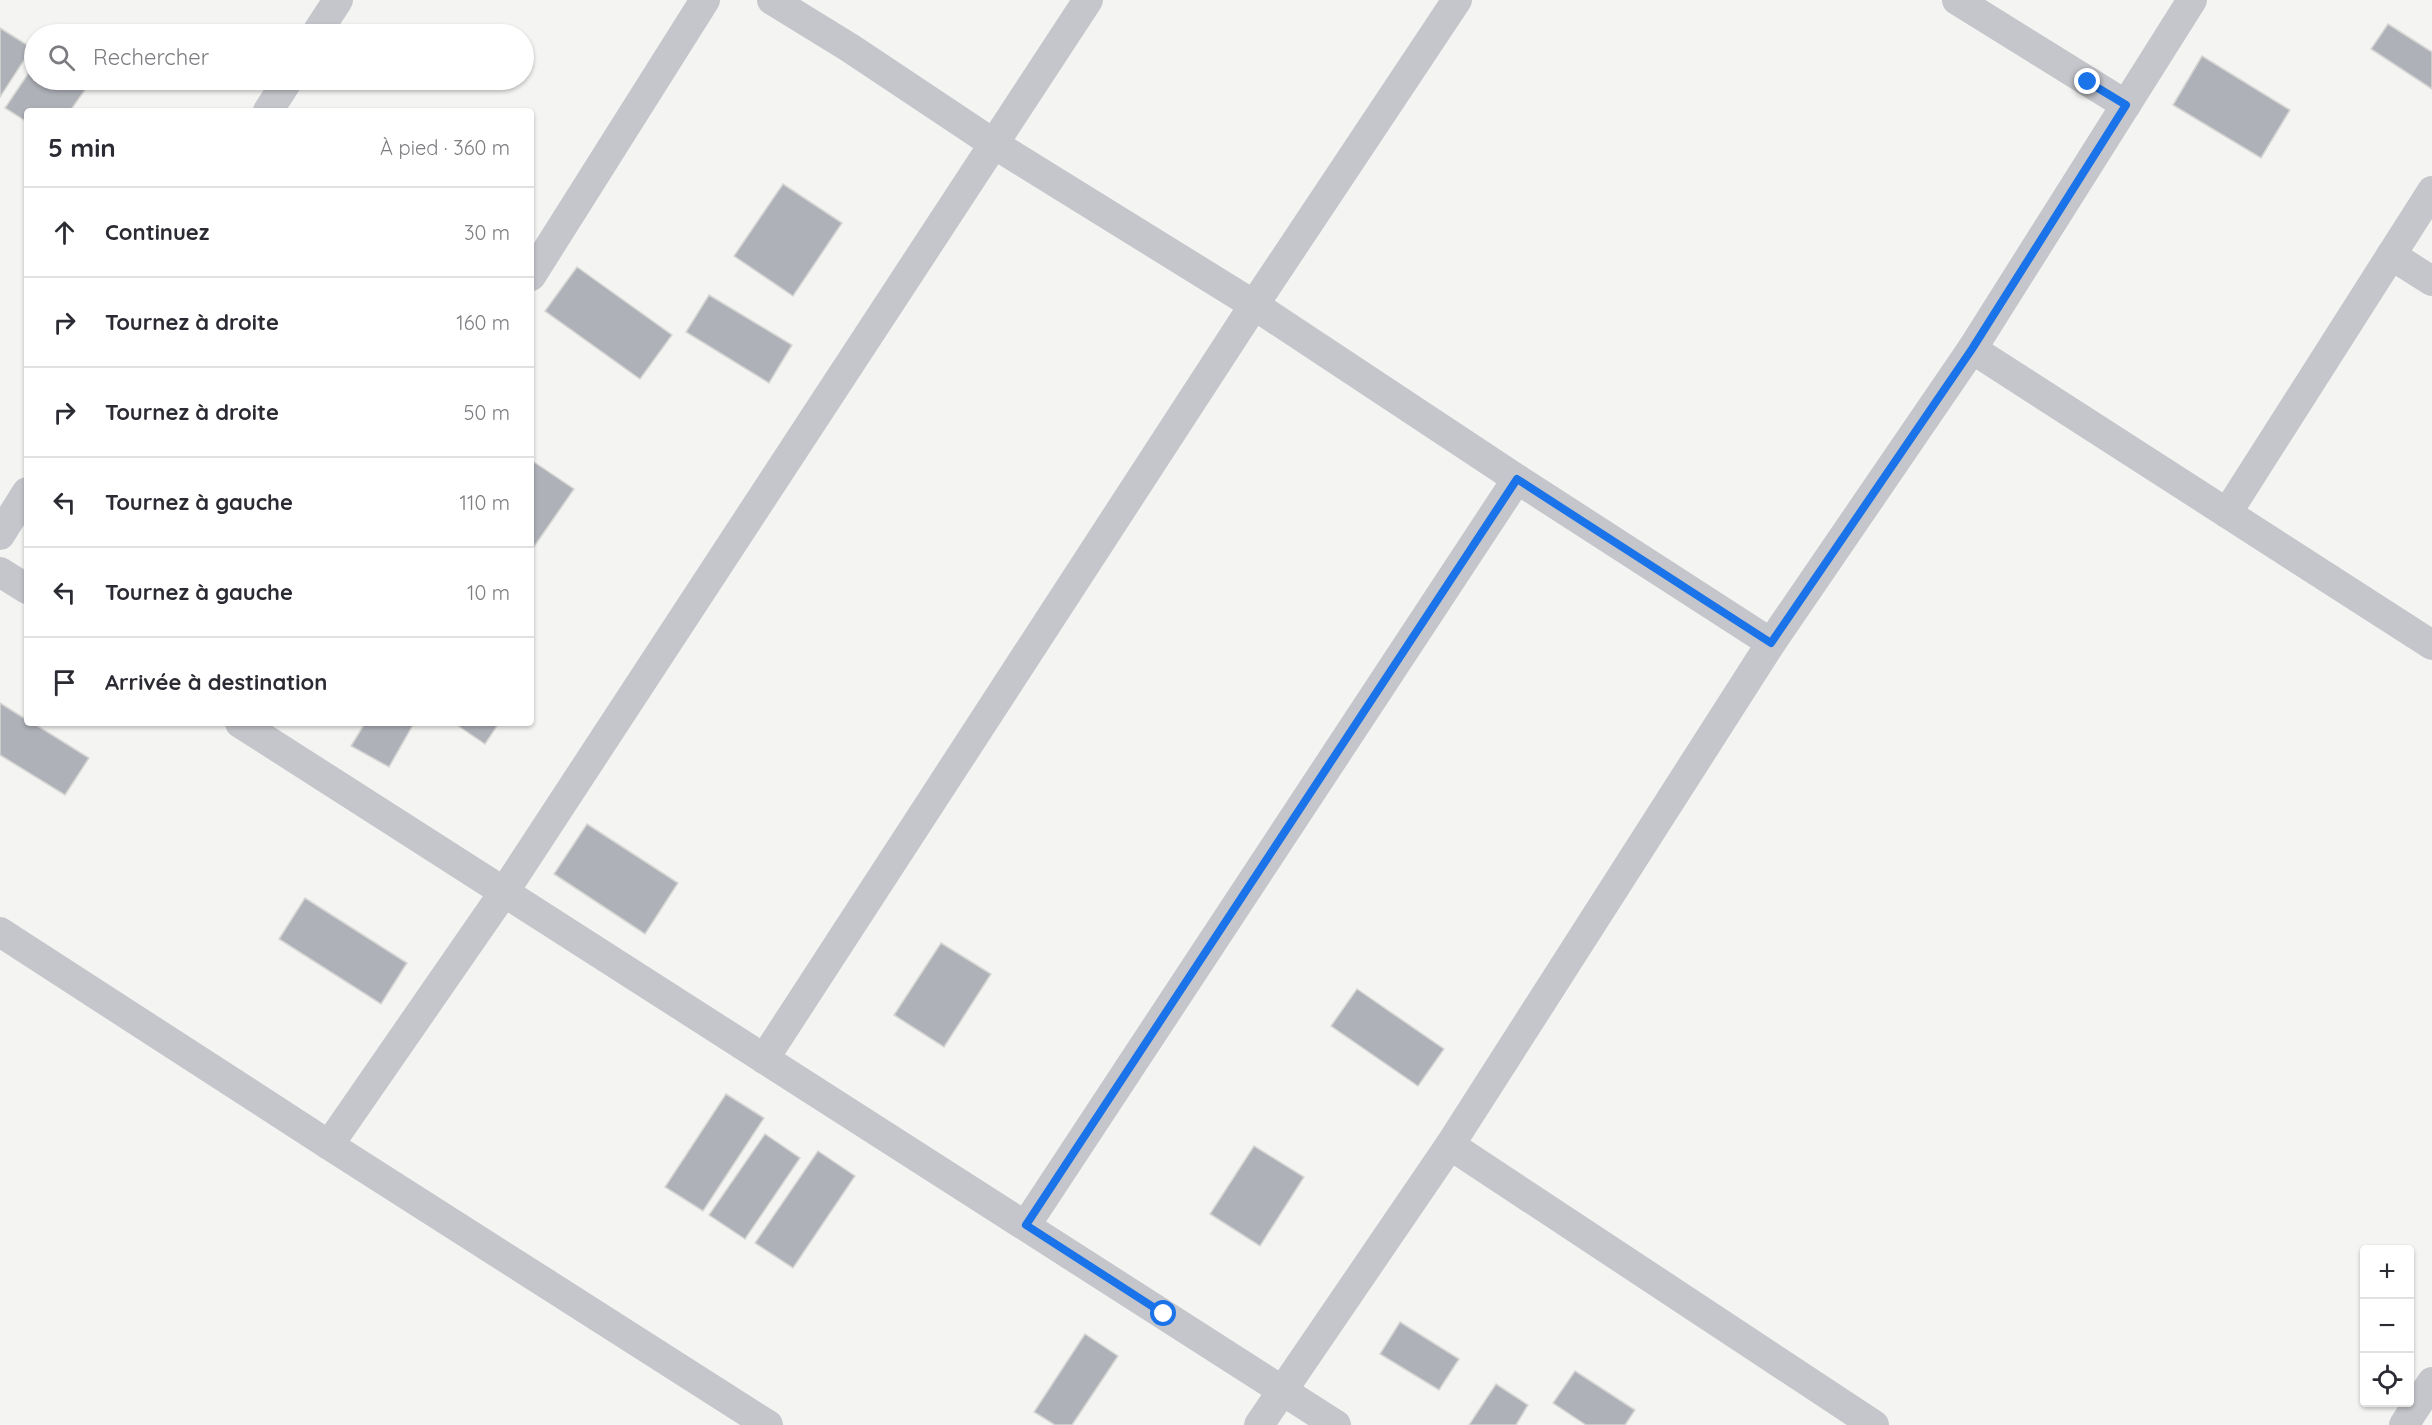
<!DOCTYPE html>
<html lang="fr">
<head>
<meta charset="utf-8">
<style>
  body { margin:0; font-family:Quicksand,sans-serif; background:#f2f2f3; color:#2b2b33 }
  .controls { position:absolute; right:18px; bottom:18px; display:grid; overflow:hidden; border-radius:6px; box-shadow:0 2px 4px #0004 }
  .controls button { width:54px; height:54px; display:grid; place-items:center; padding:0; border:0; border-bottom:2px solid #e1e1e2; background:#fff; color:#2b2b33; font:30px sans-serif }
  .stop { position:absolute; width:18px; height:18px; margin:-14px; border:4px solid #1a73e8; border-radius:50%; background:#fff }
  .stop.end { background:#1a73e8; border-color:#fff; box-shadow:0 2px 6px #0008 }
  .list { margin:0; padding:0; list-style:none }
  h2 { display:flex; justify-content:space-between; align-items:center; height:78px; margin:0; padding:0 24px; font-size:26px }
  h2 small { font-size:20px; font-weight:400; color:#7c7c81 }
  .list li { display:grid; grid-template-columns:39px 1fr auto; gap:18px; align-items:center; box-sizing:border-box; height:90px; padding:0 24px; border-top:2px solid #e1e1e2 }
  .list b { display:block; font-size:22px; white-space:nowrap }
  .list em { font-size:20px; font-style:normal; color:#7c7c81 }
  .icon { flex:none; width:33px; height:33px; fill:none; stroke:currentColor; stroke-width:2; stroke-linecap:round; stroke-linejoin:round }
  .map { position:relative; flex:none; width:2432px; height:1425px; overflow:hidden }
  .search { position:absolute; background:#fff; box-shadow:0 2px 4px #0004; left:24px; top:24px; width:510px; height:66px; display:flex; align-items:center; gap:15px; box-sizing:border-box; padding:0 21px; border-radius:33px; color:#7c7c81; font-size:22px }
  .panel { position:absolute; background:#fff; box-shadow:0 2px 4px #0004; left:24px; top:108px; width:510px; height:618px; border-radius:6px }
  .map>svg:first-child { display:block }
  .building { fill:#afb1b9; stroke:#d6d6d4; stroke-width:1.5 }
  .lines { fill:none; stroke-linecap:round; stroke-linejoin:round }
  .minor { stroke:#c5c6cb; stroke-width:30 }
  .route { stroke:#1a73e8; stroke-width:8 }
</style>
</head>
<body>
<div class="map">
<svg width="2432" height="1425" viewBox="0 0 2432 1425">
  <rect width="100%" height="100%" fill="#f4f5f2"/>
  <!-- building -->
  <g class="building">
    <path d="M 2388,24 L 2432,52 L 2432,89 L 2371,49 Z"/>
    <path d="M 0,28 L 32,48 L 0,97 Z"/>
    <path d="M 2202,56 L 2290,110 L 2261,158 L 2173,105 Z"/>
    <path d="M 34,65 L 34,80 L 92,80 L 70,111 L 27,111 L 27,122 L 5,108 Z"/>
    <path d="M 783,184 L 842,223 L 793,296 L 734,256 Z"/>
    <path d="M 577,267 L 672,335 L 640,379 L 545,311 Z"/>
    <path d="M 709,295 L 792,345 L 769,383 L 686,332 Z"/>
    <path d="M 531,460 L 574,489 L 531,551 Z"/>
    <path d="M 0,703 L 27,720 L 27,723 L 33,723 L 89,758 L 65,795 L 0,755 Z"/>
    <path d="M 365,723 L 414,723 L 389,767 L 351,746 Z"/>
    <path d="M 454,723 L 499,723 L 485,744 Z"/>
    <path d="M 587,824 L 678,883 L 645,934 L 554,874 Z"/>
    <path d="M 305,898 L 407,963 L 381,1004 L 279,939 Z"/>
    <path d="M 941,943 L 991,974 L 944,1047 L 894,1015 Z"/>
    <path d="M 1357,989 L 1444,1049 L 1418,1086 L 1331,1026 Z"/>
    <path d="M 726,1094 L 764,1118 L 703,1211 L 665,1187 Z"/>
    <path d="M 765,1134 L 800,1158 L 745,1239 L 709,1215 Z"/>
    <path d="M 1254,1146 L 1304,1177 L 1260,1246 L 1210,1214 Z"/>
    <path d="M 818,1151 L 855,1176 L 793,1268 L 755,1243 Z"/>
    <path d="M 1400,1322 L 1459,1359 L 1439,1390 L 1380,1354 Z"/>
    <path d="M 1085,1334 L 1118,1356 L 1072,1425 L 1055,1425 L 1034,1412 Z"/>
    <path d="M 1575,1371 L 1635,1410 L 1625,1425 L 1586,1425 L 1553,1403 Z"/>
    <path d="M 1496,1384 L 1528,1405 L 1516,1425 L 1469,1425 Z"/>
  </g>
  <g class="lines">
    <!-- minor -->
    <g class="minor">
      <path d="M 772,0 L 850,48 L 994,144 L 1254,305 L 1517,479 L 1771,643"/>
      <path d="M 1957,0 L 2126,105"/>
      <path d="M 316,34 L 338,0"/>
      <path d="M 268,111 L 288,80"/>
      <path d="M 2391,255 L 2432,281"/>
      <path d="M 531,276 L 705,0"/>
      <path d="M 1972,349 L 2432,645"/>
      <path d="M 2227,513 L 2432,191"/>
      <path d="M 0,535 L 27,492"/>
      <path d="M 0,572 L 27,589"/>
      <path d="M 240,723 L 1336,1425"/>
      <path d="M 0,932 L 329,1145 L 768,1425"/>
      <path d="M 764,1059 L 1254,305 L 1457,0"/>
      <path d="M 329,1145 L 504,892 L 1088,0"/>
      <path d="M 1450,1145 L 1874,1425"/>
      <path d="M 1026,1225 L 1517,479"/>
      <path d="M 1259,1425 L 1450,1145 L 1771,643 L 1972,349 L 2192,0"/>
      <path d="M 2404,1425 L 2432,1382"/>
    </g>
  </g>
  <g class="lines">
    <!-- route -->
    <path class="route" d="M 1164,1314 L 1026,1225 L 1517,479 L 1771,643 L 1972,349 L 2126,105 L 2088,82"/>
  </g>
</svg>
<div class="controls">
<button>+</button>
<button>−</button>
<button><svg class="icon" aria-label="locate" viewBox="0 0 24 24"><circle cx="12" cy="12" r="6"/><path d="M12 2v4M12 18v4M2 12h4M18 12h4"/></svg></button>
</div>
<div class="stop" style="left:1164px;top:1314px"></div>
<div class="stop end" style="left:2088px;top:82px"></div>
<div class="search"><svg class="icon" aria-label="search" viewBox="0 0 24 24"><circle cx="10" cy="10" r="6"/><path d="M15 15l6 6"/></svg>Rechercher</div>
<section class="panel">
<h2>5 min<small>À pied · 360 m</small></h2>
<ul class="list">
<li><svg class="icon" aria-label="ahead" viewBox="0 0 24 24"><path d="M12 20V5M6 11l6-6 6 6"/></svg><div><b>Continuez</b></div><em>30 m</em></li>
<li><svg class="icon" aria-label="right" viewBox="0 0 24 24"><path d="M7 20v-9h11M14 6l5 5-5 5"/></svg><div><b>Tournez à droite</b></div><em>160 m</em></li>
<li><svg class="icon" aria-label="right" viewBox="0 0 24 24"><path d="M7 20v-9h11M14 6l5 5-5 5"/></svg><div><b>Tournez à droite</b></div><em>50 m</em></li>
<li><svg class="icon" aria-label="left" viewBox="0 0 24 24"><path d="M17 20v-9H6M10 6l-5 5 5 5"/></svg><div><b>Tournez à gauche</b></div><em>110 m</em></li>
<li><svg class="icon" aria-label="left" viewBox="0 0 24 24"><path d="M17 20v-9H6M10 6l-5 5 5 5"/></svg><div><b>Tournez à gauche</b></div><em>10 m</em></li>
<li><svg class="icon" aria-label="arrive" viewBox="0 0 24 24"><path d="M6 21V4h12l-3 4 3 4H6"/></svg><div><b>Arrivée à destination</b></div></li>
</ul>
</section>
</div>
</body>
</html>
